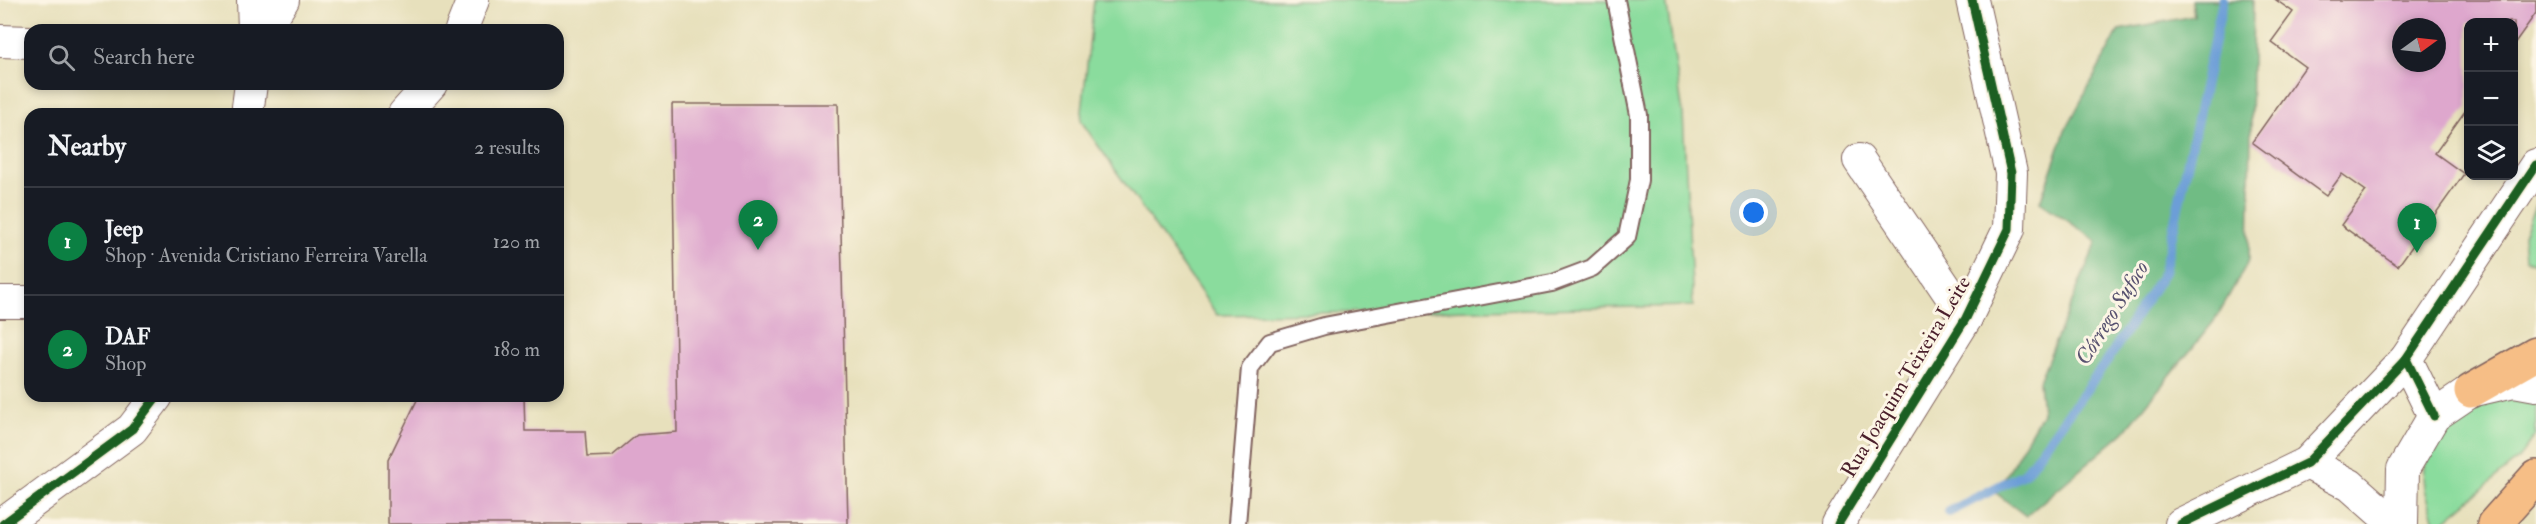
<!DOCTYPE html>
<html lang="en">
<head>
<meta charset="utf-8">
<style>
  body { margin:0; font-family:"IM FELL Double Pica",serif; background:#20242c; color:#f1f3f6 }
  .controls { position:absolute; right:18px; top:18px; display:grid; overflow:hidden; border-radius:12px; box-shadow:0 3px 9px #0003 }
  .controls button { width:54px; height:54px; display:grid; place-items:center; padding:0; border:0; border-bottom:2px solid #363941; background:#171b24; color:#f1f3f6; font:30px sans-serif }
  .compass { position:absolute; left:2392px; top:18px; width:54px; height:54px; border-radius:50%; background:#171b24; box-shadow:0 3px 9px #0003; rotate:75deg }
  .you { position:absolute; left:1754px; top:213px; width:21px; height:21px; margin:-15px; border:4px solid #fff; border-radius:50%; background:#1a73e8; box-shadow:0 0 0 9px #1a73e833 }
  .badge { display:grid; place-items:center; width:39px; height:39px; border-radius:50%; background:#0b8043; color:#fff; font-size:20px; font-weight:700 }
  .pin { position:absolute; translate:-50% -50px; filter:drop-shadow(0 2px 3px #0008) }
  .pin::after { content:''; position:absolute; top:32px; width:21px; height:18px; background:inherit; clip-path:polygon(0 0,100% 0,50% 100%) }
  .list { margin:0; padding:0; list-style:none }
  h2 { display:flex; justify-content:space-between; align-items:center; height:78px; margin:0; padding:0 24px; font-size:26px }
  h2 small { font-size:20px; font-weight:400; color:#9ea1a6 }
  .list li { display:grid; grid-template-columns:39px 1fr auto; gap:18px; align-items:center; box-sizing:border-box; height:108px; padding:0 24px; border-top:2px solid #363941 }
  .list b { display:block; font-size:22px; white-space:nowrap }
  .list p { margin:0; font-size:20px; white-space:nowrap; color:#9ea1a6 }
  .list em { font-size:20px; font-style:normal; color:#9ea1a6 }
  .icon { flex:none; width:33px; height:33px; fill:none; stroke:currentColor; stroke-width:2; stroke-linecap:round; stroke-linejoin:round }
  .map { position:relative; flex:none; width:2536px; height:524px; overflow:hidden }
  .search { position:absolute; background:#171b24; box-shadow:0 3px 9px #0003; left:24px; top:24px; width:540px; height:66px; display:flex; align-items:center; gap:15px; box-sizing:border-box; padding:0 21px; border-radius:18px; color:#9ea1a6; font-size:22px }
  .panel { position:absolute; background:#171b24; box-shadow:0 3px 9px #0003; left:24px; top:108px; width:540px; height:294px; border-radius:18px }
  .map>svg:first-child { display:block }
  .green { fill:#8adc9d; stroke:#6a7e64; stroke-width:1.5 }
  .forest { fill:#6fbc84; stroke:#5c6e58; stroke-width:1.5 }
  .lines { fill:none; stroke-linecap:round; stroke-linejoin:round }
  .stream { stroke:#6c9ed7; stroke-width:10 }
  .building { fill:#dea7cd; fill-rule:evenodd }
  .service-casing { stroke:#81635e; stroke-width:20 }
  .minor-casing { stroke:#81635e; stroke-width:34 }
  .trunk-casing { stroke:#81635e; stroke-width:36 }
  .service { stroke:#fff; stroke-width:16 }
  .minor { stroke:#fff; stroke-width:32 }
  .trunk { stroke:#f6be86; stroke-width:33 }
  .cycleway-casing { stroke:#fcf5e5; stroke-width:13 }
  .cycleway { stroke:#1b5e20; stroke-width:9 }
  .labels { text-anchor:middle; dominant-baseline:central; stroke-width:6; stroke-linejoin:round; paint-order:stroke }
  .street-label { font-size:21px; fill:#4a1f2b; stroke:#fcf5e5 }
  .water-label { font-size:22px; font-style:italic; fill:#585270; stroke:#fcf5e5 }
</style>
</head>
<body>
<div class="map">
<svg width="2536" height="524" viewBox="0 0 2536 524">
  <rect width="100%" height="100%" fill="#fcf5e5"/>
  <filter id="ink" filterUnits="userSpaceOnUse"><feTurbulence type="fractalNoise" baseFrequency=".0167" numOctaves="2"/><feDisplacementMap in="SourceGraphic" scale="12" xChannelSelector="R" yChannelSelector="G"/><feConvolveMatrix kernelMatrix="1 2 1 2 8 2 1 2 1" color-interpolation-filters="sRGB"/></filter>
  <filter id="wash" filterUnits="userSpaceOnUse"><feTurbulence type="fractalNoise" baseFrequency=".008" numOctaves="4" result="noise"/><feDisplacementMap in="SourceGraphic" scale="24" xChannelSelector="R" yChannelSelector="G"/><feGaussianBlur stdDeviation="1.35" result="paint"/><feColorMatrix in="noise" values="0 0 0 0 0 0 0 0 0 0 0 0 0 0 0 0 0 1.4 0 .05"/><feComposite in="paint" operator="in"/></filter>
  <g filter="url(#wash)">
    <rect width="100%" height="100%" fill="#e7e0bc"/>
    <!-- green -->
    <g class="green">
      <path d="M 1094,0 L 1666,0 L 1683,114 L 1693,306 L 1217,315 L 1081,121 Z"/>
      <path d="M 2536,203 L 2536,263 L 2525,259 L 2523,235 Z"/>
      <path d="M 2514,396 L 2536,397 L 2536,435 L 2517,460 L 2441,524 L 2436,524 C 2433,513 2427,500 2425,488 C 2418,435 2467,401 2514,396 Z"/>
    </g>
    <!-- forest -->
    <path class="forest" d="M 2192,0 L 2253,0 L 2249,260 L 2215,320 L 2124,432 L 2026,516 L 1996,493 L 2042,413 L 2039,381 L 2097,241 L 2040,202 L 2065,131 L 2119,30 L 2194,16 Z"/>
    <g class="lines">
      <!-- stream -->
      <path class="stream" d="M 1949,512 L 2025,473 L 2107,361 L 2164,272 L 2223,0"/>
    </g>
    <g id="blocks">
      <!-- building -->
      <g class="building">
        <path d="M 2276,0 L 2536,0 L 2536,13 L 2514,44 L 2514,22 L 2468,22 L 2468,107 L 2435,153 L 2464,174 L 2398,266 L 2341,225 L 2366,191 L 2342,174 L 2326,196 L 2252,142 L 2305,67 L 2271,42 L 2293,12 ZM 2401,27 L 2437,27 L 2437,63 L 2401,63 Z"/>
        <path d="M 672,104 L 838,104 L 848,524 L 388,524 L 388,460 L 419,396 L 524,396 L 525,431 L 585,431 L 587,457 L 612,456 L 637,435 L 677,432 Z"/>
      </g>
    </g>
  </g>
  <g filter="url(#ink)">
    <use href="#blocks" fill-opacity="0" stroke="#81635e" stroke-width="1.5"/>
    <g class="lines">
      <!-- service casing -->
      <g class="service-casing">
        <path id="service" d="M 1237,524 L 1250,368 L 1270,342 L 1324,326 L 1552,283 L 1592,268 L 1627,237 L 1639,180 L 1639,115 L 1616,0"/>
      </g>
      <!-- minor casing -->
      <g class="minor-casing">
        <g id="minor">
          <path d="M 253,0 L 254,30"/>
          <path d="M 264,30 L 283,0"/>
          <path d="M 461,30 L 473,0"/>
          <path d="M 0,41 L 30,42"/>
          <path d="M 247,114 L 251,84"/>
          <path d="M 404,114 L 431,84"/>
          <path d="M 1859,160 L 1966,318"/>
          <path d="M 0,302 L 30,302"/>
          <path d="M 2434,416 L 2406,359 L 2536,165"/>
          <path d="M 2307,463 L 2350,485 L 2394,524"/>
          <path d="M 3,524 L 132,429 L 157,396"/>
          <path d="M 1838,524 L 1966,318 L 2009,229 L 2011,173 L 1972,0"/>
          <path d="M 2181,524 L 2307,463 L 2406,359"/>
          <path d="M 2402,524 L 2403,469 L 2434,416 L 2471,391 L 2514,381 L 2536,385"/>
        </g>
      </g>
      <!-- trunk casing -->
      <g class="trunk-casing">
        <g id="trunk">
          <path d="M 2471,391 L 2536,354"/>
          <path d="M 2494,524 L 2536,477"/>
        </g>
      </g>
      <!-- service -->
      <use href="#service" class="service"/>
      <!-- minor -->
      <use href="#minor" class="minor"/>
      <!-- trunk -->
      <use href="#trunk" class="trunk"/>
      <!-- cycleway casing -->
      <g class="cycleway-casing">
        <g id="cycleway">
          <path d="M 2434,416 L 2406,359 L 2536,165"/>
          <path d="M 3,524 L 132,429 L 157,396"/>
          <path d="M 1838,524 L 1966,318 L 2009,229 L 2011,173 L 1972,0"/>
          <path d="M 2181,524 L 2307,463 L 2406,359"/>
        </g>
      </g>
      <!-- cycleway -->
      <use href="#cycleway" class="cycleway"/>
    </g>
  </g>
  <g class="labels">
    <!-- street labels -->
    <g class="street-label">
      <text transform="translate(1906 377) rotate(-59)">Rua Joaquim Teixeira Leite</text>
    </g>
    <!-- water labels -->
    <g class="water-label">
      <text transform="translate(2112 313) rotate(-58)">Córrego Sufoco</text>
    </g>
  </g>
</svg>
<div class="controls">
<button>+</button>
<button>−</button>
<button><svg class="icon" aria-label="layers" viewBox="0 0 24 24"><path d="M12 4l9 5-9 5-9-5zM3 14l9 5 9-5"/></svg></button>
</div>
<svg class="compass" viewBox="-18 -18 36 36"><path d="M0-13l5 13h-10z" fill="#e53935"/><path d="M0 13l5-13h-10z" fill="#9ea1a6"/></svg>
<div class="you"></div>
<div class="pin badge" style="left:2417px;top:253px">1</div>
<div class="pin badge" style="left:758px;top:250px">2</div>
<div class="search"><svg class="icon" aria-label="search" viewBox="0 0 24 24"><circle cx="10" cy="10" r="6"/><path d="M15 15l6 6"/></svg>Search here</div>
<section class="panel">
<h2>Nearby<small>2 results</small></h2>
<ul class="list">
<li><span class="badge">1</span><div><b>Jeep</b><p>Shop · Avenida Cristiano Ferreira Varella</p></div><em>120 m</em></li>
<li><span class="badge">2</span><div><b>DAF</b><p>Shop</p></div><em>180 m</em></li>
</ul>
</section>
</div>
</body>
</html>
